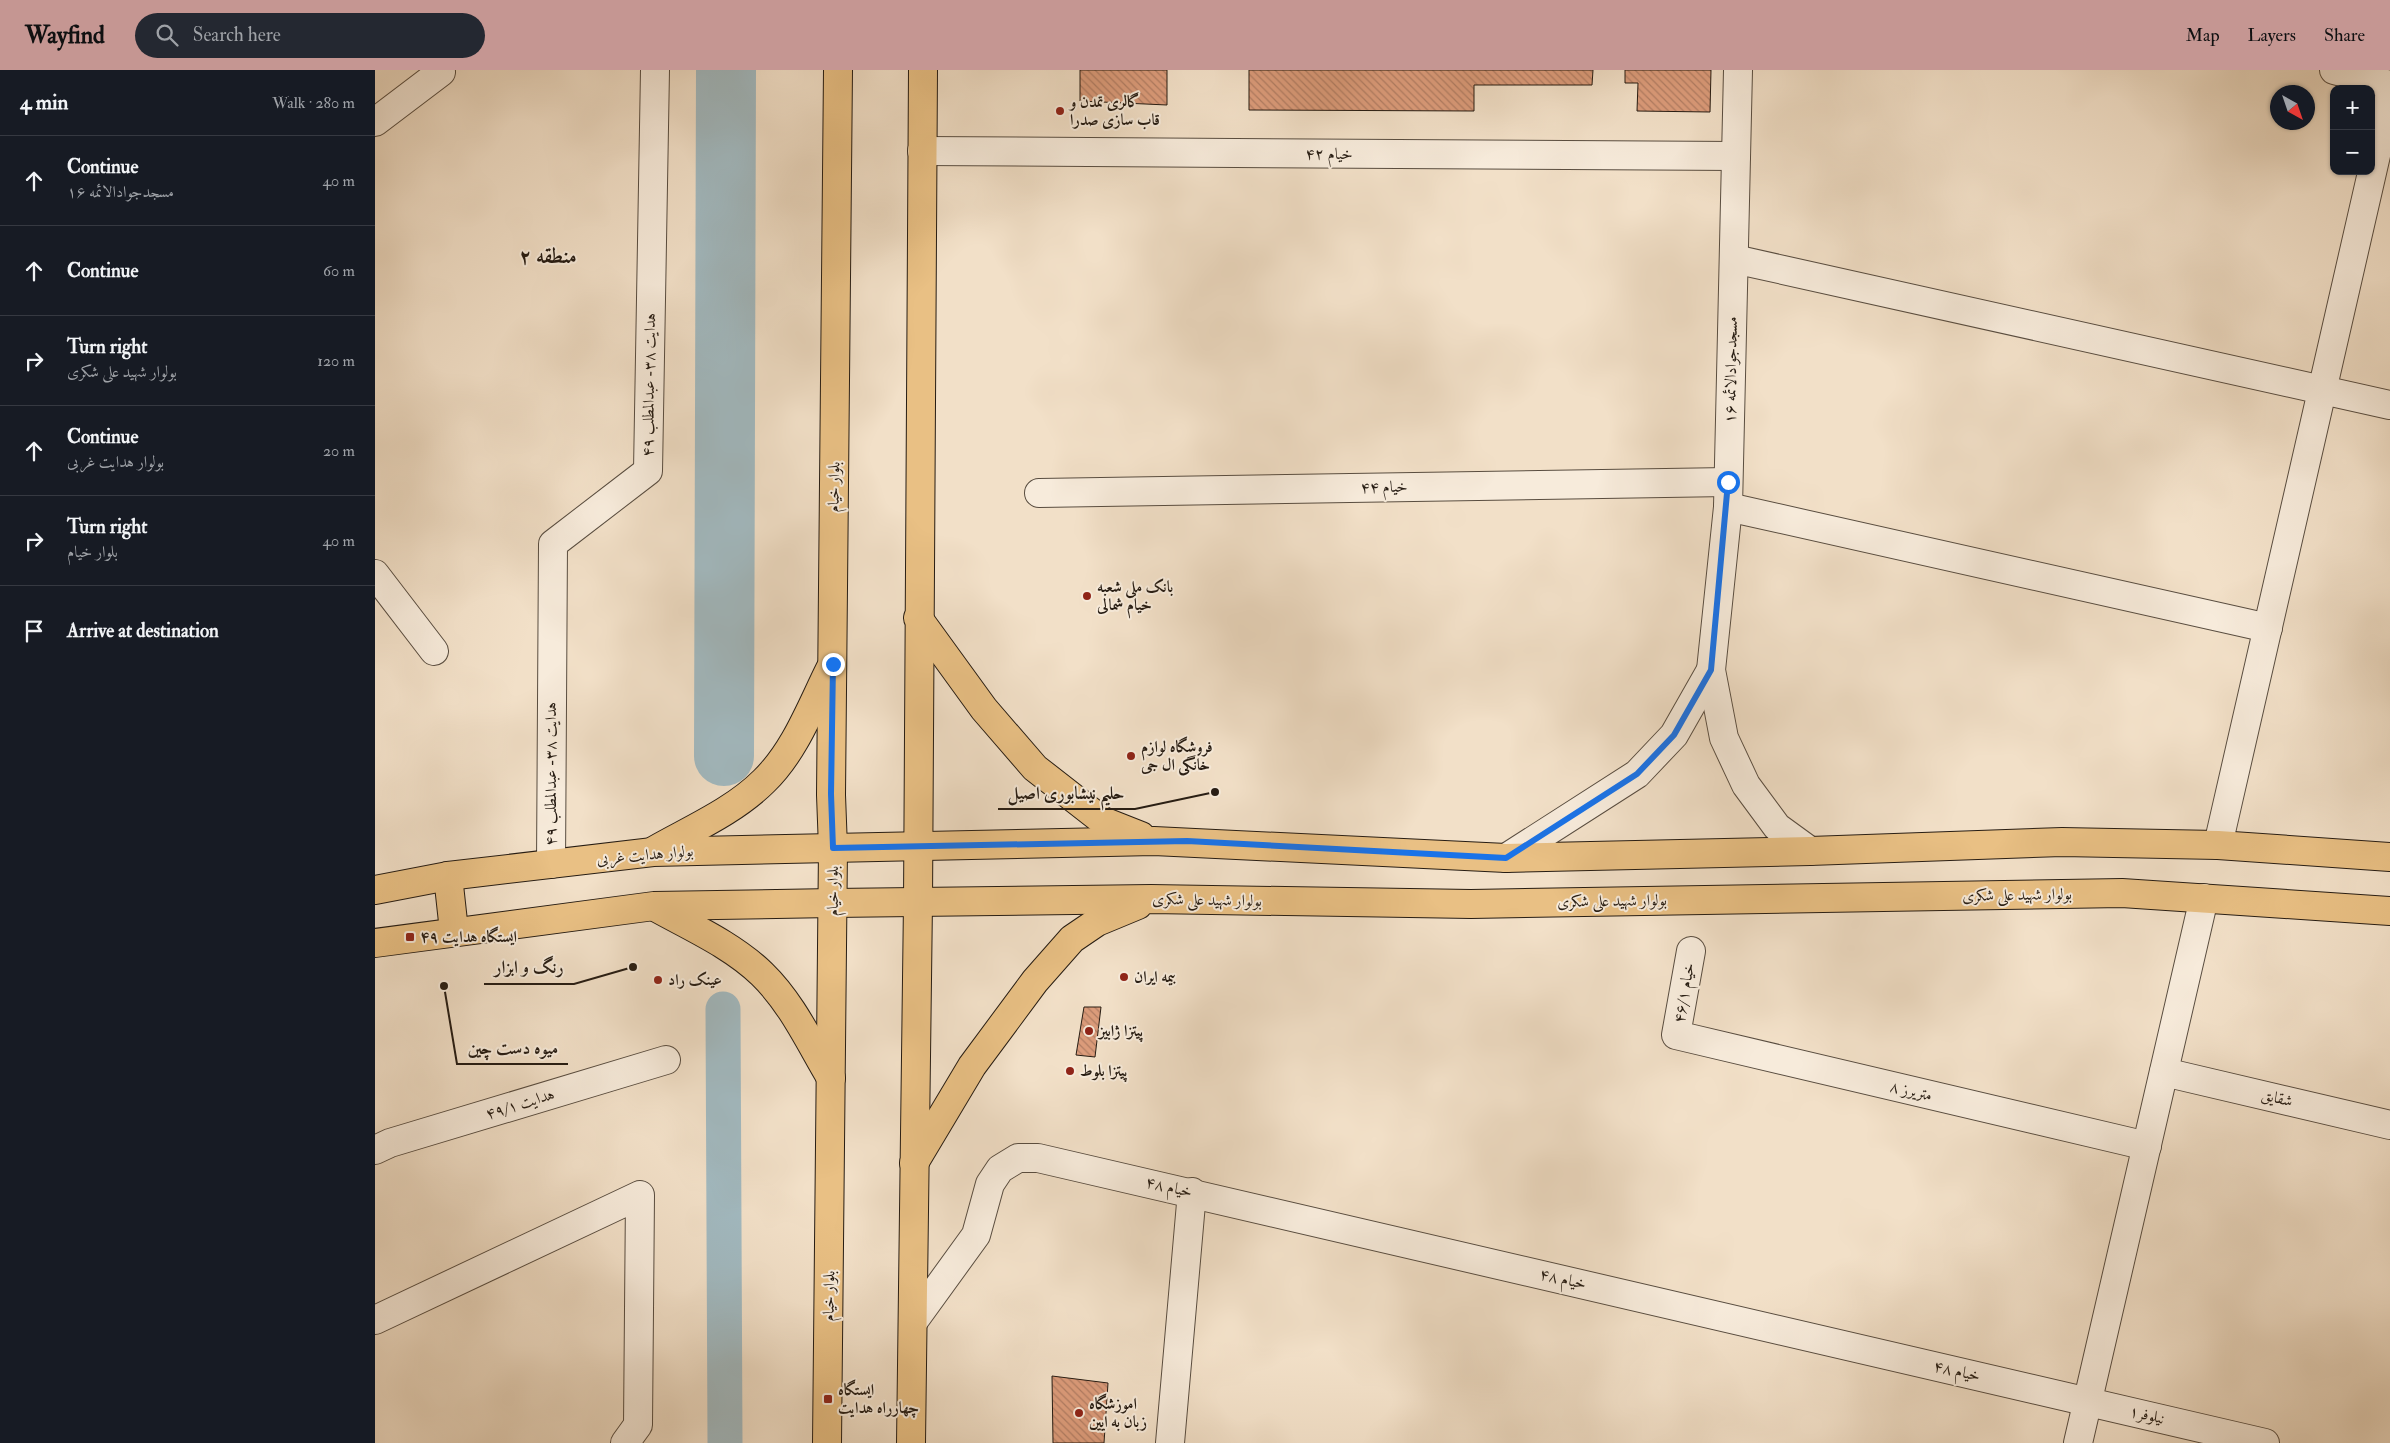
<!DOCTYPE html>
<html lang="en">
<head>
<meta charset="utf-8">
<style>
  body { margin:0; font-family:"IM FELL Double Pica",Amiri,serif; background:#242831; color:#f1f3f6 }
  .controls { position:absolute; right:15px; top:15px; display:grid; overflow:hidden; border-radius:10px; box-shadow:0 1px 4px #0004 }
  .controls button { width:45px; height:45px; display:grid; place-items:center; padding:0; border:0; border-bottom:1px solid #363941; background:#171b24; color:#f1f3f6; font:25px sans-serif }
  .compass { position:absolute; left:1895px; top:15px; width:45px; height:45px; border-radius:50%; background:#171b24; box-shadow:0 1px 4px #0004; rotate:140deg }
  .stop { position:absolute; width:15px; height:15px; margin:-11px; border:4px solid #1a73e8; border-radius:50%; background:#fff }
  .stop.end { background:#1a73e8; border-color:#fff; box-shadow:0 1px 5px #0008 }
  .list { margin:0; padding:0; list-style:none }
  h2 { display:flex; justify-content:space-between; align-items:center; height:65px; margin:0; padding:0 20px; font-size:21px }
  h2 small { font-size:16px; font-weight:400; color:#9ea1a6 }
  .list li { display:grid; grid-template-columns:32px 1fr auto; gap:15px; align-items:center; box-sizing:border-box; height:90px; padding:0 20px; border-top:1px solid #363941 }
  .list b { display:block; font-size:19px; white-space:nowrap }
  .list p { margin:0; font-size:16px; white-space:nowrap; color:#9ea1a6 }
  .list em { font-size:16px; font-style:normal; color:#9ea1a6 }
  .icon { flex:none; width:28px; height:28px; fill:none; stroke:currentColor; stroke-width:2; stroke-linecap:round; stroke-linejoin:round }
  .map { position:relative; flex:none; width:2015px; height:1373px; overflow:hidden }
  header { display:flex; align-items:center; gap:30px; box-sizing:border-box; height:70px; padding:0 25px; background:#c59692; color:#111 }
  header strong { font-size:24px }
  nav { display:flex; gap:28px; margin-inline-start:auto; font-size:18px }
  .search { width:350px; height:45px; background:#242831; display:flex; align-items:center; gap:12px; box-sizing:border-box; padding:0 18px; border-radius:28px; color:#9ea1a6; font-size:19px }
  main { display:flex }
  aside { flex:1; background:#171b24 }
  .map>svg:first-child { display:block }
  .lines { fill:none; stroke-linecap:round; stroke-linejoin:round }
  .canal { stroke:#a2bac1; stroke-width:35 }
  .river { stroke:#a2bac1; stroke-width:60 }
  .building { fill:url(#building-back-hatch); stroke:#261c13 }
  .minor-casing { stroke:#594d40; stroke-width:30 }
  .major-casing { stroke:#261c13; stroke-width:30 }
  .minor { stroke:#f7ebdb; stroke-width:28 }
  .major { stroke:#e9c084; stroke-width:28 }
  .route { stroke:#1a73e8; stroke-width:6 }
  .poi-dot { fill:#8f2418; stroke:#f7ebdb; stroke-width:2 }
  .labels { text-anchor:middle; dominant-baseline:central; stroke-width:4; stroke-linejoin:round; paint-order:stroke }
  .poi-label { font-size:16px; font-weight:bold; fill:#261c13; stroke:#f7ebdb; text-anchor:start }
  .street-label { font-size:16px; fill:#261c13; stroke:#f7ebdb }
  .district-label { font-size:21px; font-weight:bold; fill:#261c13; stroke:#f7ebdb }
  .leader { fill:none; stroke:#261c13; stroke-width:2 }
  .callout-dot { fill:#261c13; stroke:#f7ebdb; stroke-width:2 }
  .callout-label { font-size:18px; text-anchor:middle; font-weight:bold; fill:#261c13; stroke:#f7ebdb; stroke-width:4; stroke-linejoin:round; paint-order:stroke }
</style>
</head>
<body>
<header>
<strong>Wayfind</strong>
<div class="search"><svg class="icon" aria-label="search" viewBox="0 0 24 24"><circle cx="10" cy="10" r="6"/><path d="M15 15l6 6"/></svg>Search here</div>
<nav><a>Map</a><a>Layers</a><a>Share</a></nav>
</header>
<main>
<aside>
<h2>4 min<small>Walk · 280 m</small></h2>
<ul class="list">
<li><svg class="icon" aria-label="ahead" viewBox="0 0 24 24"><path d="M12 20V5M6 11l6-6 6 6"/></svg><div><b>Continue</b><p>مسجدجوادالائمه ۱۶</p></div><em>40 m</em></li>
<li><svg class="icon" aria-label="ahead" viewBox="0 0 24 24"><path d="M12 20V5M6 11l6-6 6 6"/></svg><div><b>Continue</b></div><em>60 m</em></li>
<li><svg class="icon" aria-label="right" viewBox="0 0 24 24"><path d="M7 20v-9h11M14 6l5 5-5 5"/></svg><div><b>Turn right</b><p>بولوار شهید علی شکری</p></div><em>120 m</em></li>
<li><svg class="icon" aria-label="ahead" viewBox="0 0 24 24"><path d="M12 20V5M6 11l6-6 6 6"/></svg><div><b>Continue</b><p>بولوار هدایت غربی</p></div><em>20 m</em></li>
<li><svg class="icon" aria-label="right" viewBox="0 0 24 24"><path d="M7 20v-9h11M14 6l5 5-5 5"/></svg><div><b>Turn right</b><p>بلوار خیام</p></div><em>40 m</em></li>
<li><svg class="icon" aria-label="arrive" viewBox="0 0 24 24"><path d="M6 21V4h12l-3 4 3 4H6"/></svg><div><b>Arrive at destination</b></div></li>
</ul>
</aside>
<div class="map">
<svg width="2015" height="1373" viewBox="0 0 2015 1373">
  <defs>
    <pattern id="building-back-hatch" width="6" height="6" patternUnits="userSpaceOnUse" patternTransform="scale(1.25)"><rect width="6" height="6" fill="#dc9c7b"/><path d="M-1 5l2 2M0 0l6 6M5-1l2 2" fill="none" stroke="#b27e64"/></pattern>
  </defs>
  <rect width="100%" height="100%" fill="#f2e0c8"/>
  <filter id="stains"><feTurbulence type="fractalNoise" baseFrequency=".004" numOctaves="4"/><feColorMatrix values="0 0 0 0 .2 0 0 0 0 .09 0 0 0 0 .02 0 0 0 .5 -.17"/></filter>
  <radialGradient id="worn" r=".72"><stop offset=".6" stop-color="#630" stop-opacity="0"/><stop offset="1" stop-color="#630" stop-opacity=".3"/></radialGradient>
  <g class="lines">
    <!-- canal -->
    <path class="canal" d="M 348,939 L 350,1373"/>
    <!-- river -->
    <path class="river" d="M 349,686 L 351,0"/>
  </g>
  <!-- building -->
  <g class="building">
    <path d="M 705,0 L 792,0 L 792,35 L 705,31 Z"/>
    <path d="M 874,0 L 1218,0 L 1217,15 L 1099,15 L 1099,41 L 874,40 Z"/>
    <path d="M 1250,0 L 1336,0 L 1335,42 L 1262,41 L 1263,13 L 1250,13 Z"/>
    <path d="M 709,937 L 726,937 L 720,987 L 701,985 Z"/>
    <path d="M 677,1306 L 733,1313 L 729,1373 L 678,1373 Z"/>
  </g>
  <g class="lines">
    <!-- minor casing -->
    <g class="minor-casing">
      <g id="minor">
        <path d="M 1363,0 L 1353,437 L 1336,600 L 1349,668 L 1371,715 L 1402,757 L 1435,781"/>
        <path d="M 1959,0 L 2015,15"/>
        <path d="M 0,52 L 66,2"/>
        <path d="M 547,81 L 1361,86"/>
        <path d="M 1359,189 L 2015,335"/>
        <path d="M 664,423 L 1353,412"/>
        <path d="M 1353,437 L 1893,558"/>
        <path d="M 0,504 L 59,581"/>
        <path d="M 1843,775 L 2015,24"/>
        <path d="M 1131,788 L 1262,704 L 1299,665 L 1336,600"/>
        <path d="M 176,794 L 178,474 L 273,401 L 280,0"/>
        <path d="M 1316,881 L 1301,965 L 1772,1076"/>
        <path d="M 1789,1002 L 2015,1055"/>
        <path d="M 0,1080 L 15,1073 L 291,990"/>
        <path d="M 0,1250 L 265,1125 L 263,1355 L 250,1373"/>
        <path d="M 538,1252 L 601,1165 L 615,1114 L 625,1099 L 643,1088 L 663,1088 L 1890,1373"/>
        <path d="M 795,1373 L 817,1122"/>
        <path d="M 1703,1373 L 1829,828"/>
      </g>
    </g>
    <!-- major casing -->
    <g class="major-casing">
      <g id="major">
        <path d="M 543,548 L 609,639 L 660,698 L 728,751 L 766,766"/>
        <path d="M 280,780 C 317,759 359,741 389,711 C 420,681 436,637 455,599"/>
        <path d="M 73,806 L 79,861"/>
        <path d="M 0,820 L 73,806 L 278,782 L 779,771 L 1131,788 L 1435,781 L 1687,772 L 1843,775 L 2015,787"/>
        <path d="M 280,837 C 316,857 357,875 387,904 C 417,933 435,973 456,1008"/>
        <path d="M 0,873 L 279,836 L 458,833 L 776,829 L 1096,834 L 1747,823 L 2015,841"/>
        <path d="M 539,1093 L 597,996 L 660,911 L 697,869 L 722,852 L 763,835"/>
        <path d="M 452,1373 L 458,778 L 456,725 L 463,0"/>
        <path d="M 536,1373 L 543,832 L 548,0"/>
      </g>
    </g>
    <!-- minor -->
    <use href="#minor" class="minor"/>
    <!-- major -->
    <use href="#major" class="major"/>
  </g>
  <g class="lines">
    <!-- route -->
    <path class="route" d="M 458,594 L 456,724 L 458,778 L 812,771 L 1131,788 L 1262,704 L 1299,665 L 1336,600 L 1353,412"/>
  </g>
  <!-- markers -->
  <g class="poi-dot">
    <circle cx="685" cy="41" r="5"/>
    <circle cx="712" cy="526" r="5"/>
    <circle cx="756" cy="686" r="5"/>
    <rect x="30" y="862" width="10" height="10" rx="2.5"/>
    <circle cx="749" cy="907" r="5"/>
    <circle cx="283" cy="910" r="5"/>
    <circle cx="714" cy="961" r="5"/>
    <circle cx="695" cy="1001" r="5"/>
    <rect x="448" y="1324" width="10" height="10" rx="2.5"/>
    <circle cx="704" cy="1343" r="5"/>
  </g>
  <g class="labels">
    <!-- poi labels -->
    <g class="poi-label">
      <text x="695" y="32">گالری تمدن و<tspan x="695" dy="18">قاب سازی صدرا</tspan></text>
      <text x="722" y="517">بانک ملی شعبه<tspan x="722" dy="18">خیام شمالی</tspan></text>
      <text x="766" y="677">فروشگاه لوازم<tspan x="766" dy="18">خانگی ال جی</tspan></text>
      <text x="45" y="867">ایستگاه هدایت ۴۹</text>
      <text x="759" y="907">بیمه ایران</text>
      <text x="293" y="910">عینک راد</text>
      <text x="724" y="961">پیتزا ژابیز</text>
      <text x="705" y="1001">پیتزا بلوط</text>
      <text x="463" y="1320">ایستگاه<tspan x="463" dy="18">چهارراه هدایت</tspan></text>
      <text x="714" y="1334">اموزشگاه<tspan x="714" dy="18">زبان به ایین</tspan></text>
    </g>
    <!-- street labels -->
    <g class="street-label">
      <text x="954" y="84">خیام ۴۲</text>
      <text transform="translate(1356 300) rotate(-89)">مسجدجوادالائمه ۱۶</text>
      <text transform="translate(274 315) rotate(-89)">هدایت ۳۸- عبدالمطلب ۴۹</text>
      <text transform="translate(459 417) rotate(-89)">بلوار خیام</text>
      <text transform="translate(1009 417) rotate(-1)">خیام ۴۴</text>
      <text transform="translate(176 704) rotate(-90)">هدایت ۳۸- عبدالمطلب ۴۹</text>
      <text transform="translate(270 785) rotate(-5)">بولوار هدایت غربی</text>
      <text transform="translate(458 821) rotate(-90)">بلوار خیام</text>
      <text transform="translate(1642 825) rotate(-1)">بولوار شهید علی شکری</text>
      <text transform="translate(832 830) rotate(1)">بولوار شهید علی شکری</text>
      <text transform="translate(1237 831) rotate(-1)">بولوار شهید علی شکری</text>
      <text transform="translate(1309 923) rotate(-80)">خیام ۴۶/۱</text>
      <text transform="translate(1536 1021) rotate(13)">۸ متریرز</text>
      <text transform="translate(1902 1028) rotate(13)">شقایق</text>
      <text transform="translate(145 1034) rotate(-17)">هدایت ۴۹/۱</text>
      <text transform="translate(794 1117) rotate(13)">خیام ۴۸</text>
      <text transform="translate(1188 1209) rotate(13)">خیام ۴۸</text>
      <text transform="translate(454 1226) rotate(-89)">بلوار خیام</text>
      <text transform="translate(1582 1301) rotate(13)">خیام ۴۸</text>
      <text transform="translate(1772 1345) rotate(13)">نیلوفر۱</text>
    </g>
    <!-- district labels -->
    <g class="district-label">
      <text x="173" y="186">منطقه ۲</text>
    </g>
  </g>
  <!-- callouts -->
  <path class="leader" d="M840 722L760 739H623M258 897L199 914H109M69 916L82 994H193"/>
  <g class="callout-dot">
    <circle cx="840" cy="722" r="5"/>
    <circle cx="258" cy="897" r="5"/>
    <circle cx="69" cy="916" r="5"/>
  </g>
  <g class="callout-label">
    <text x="691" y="729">حلیم نیشابوری اصیل</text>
    <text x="154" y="903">رنگ و ابزار</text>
    <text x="138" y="984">میوه دست چین</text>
  </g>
  <rect width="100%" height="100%" filter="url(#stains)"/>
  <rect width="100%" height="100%" fill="url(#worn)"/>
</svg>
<div class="controls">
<button>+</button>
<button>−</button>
</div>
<svg class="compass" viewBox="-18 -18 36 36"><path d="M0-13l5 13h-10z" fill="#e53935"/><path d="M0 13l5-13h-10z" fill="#9ea1a6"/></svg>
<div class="stop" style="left:1353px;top:412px"></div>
<div class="stop end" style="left:458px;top:594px"></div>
</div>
</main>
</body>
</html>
